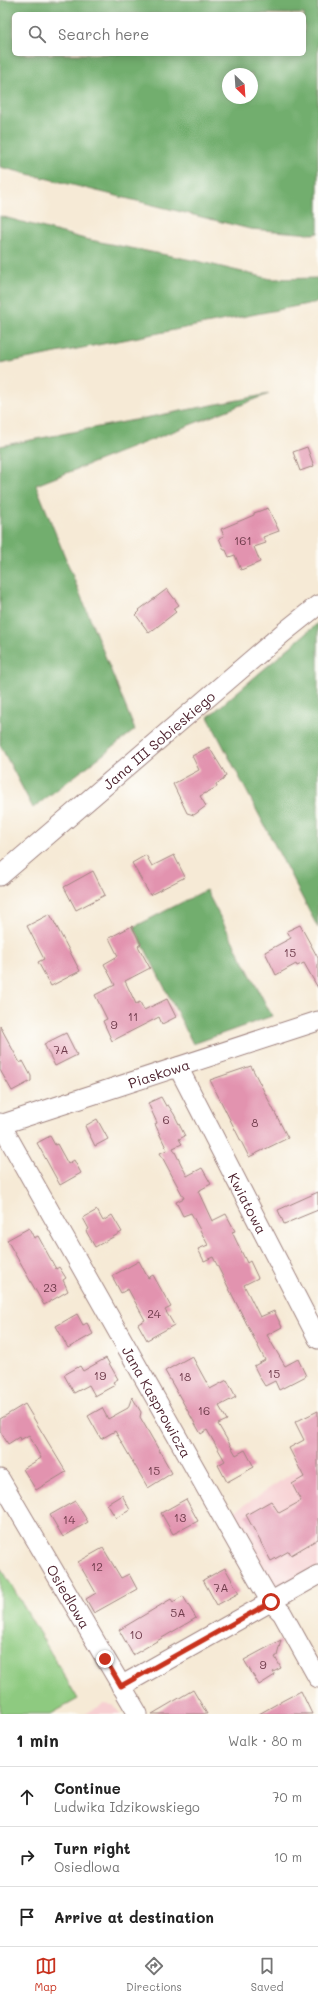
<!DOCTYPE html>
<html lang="en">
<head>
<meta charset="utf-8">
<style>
  body { margin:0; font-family:Mali,sans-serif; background:#f2f2f2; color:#222 }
  .compass { position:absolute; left:222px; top:68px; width:36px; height:36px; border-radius:50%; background:#fff; box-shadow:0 2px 10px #0003; rotate:155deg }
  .stop { position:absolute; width:12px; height:12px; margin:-9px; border:3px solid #c8321e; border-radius:50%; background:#fff }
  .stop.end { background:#c8321e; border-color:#fff; box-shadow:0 1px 4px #0008 }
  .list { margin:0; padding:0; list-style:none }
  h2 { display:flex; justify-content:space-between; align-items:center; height:52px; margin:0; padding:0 16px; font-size:17px }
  h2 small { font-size:13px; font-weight:400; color:#767676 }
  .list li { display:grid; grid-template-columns:26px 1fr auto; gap:12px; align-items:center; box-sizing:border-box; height:60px; padding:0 16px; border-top:1px solid #e0e0e0 }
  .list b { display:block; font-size:15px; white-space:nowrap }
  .list p { margin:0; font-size:13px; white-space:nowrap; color:#767676 }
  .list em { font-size:13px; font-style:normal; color:#767676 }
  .icon { flex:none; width:22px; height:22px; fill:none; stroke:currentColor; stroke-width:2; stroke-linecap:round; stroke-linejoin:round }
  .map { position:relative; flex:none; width:318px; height:1714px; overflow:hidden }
  .search { position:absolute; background:#fff; box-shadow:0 2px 10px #0003; left:12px; right:12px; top:12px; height:44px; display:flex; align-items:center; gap:10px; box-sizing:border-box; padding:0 14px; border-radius:6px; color:#767676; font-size:15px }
  .sheet { height:232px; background:#fff }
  nav { display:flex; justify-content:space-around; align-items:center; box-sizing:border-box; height:56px; border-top:1px solid #e0e0e0; background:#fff; font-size:11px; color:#767676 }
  nav a { display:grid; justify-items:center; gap:2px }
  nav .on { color:#c8321e }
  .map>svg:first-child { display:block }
  .built { fill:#f7cfd2 }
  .green { fill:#8eca80; stroke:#6c7456 }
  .forest { fill:#72ae6e; stroke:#5e664c; fill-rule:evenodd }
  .building { fill:#e293af }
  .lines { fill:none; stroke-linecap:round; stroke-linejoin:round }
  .street-casing { stroke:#a08480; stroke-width:21 }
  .street { stroke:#fff; stroke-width:19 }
  .route { stroke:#c8321e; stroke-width:5 }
  .labels { text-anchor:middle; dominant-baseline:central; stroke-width:3.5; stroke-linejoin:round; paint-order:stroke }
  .number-label { font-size:12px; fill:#703c4c }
  .street-label { font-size:14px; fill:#4a1f2b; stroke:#fdfcf7 }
</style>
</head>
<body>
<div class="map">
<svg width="318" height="1714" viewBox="0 0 318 1714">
  <rect width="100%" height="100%" fill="#fdfcf7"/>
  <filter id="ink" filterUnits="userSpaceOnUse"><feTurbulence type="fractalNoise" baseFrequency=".025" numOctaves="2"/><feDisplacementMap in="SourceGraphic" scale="8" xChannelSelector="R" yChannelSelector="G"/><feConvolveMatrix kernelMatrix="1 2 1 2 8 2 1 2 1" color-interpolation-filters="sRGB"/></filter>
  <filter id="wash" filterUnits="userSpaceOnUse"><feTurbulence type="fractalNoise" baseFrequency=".012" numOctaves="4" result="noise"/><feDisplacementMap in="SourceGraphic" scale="16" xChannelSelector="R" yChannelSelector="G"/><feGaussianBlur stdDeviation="0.9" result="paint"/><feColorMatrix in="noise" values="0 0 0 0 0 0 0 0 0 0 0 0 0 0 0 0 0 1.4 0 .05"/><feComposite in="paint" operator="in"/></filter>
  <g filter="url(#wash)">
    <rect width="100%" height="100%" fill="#f6ead6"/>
    <!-- built -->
    <g class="built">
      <path d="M 318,1456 L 318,1567 L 275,1592 L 232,1513 Z"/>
      <path d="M 104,1704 L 112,1705 L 122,1714 L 85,1714 Z"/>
    </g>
    <!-- green -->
    <path class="green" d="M 0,1566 L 78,1699 L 51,1714 L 0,1714 Z"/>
    <!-- forest -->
    <g class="forest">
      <path d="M 0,0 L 318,0 L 318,233 L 312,234 L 250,229 L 0,167 ZM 14,14 L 304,14 L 304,54 L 14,54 ZM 228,74 L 252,74 L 252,98 L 228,98 Z"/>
      <path d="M 0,216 L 85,239 L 197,261 L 271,279 L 318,278 L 318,302 L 0,364 Z"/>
      <path d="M 269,394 L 36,485 L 135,730 L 33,808 L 0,745 L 0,446 Z"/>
      <path d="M 318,623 L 318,928 L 208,717 Z"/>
      <path d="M 206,890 L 272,1016 L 193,1044 L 134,927 Z"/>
    </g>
    <g id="blocks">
      <!-- building -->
      <g class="building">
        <path d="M 307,447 L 314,466 L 300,471 L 293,452 Z"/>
        <path d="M 268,508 L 279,531 L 263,537 L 266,543 L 254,547 L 260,562 L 241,570 L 235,555 L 229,557 L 226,550 L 224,550 L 219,538 L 224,536 L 221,529 L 254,515 L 254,513 Z"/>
        <path d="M 167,589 L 179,605 L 173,609 L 176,612 L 149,633 L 136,615 L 140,611 L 139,610 Z"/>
        <path d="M 209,747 L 226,775 L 223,780 L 216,784 L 217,787 L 200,796 L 206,806 L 194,815 L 187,813 L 173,784 L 199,770 L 192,756 Z"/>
        <path d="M 146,855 L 152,866 L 174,855 L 185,877 L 150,895 L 132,863 Z"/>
        <path d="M 93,871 L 105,895 L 76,910 L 64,887 Z"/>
        <path d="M 50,914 L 80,971 L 51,986 L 38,962 L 44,959 L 27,926 Z"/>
        <path d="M 300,925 L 318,958 L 318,988 L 304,963 L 297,966 L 296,964 L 276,975 L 265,952 L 291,938 L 287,931 Z"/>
        <path d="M 132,926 L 141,944 L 138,946 L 150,968 L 125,981 L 136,1004 L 140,1002 L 144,1010 L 167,999 L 176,1017 L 162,1024 L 159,1017 L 112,1041 L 103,1021 L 107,1019 L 95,995 L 115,985 L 104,964 L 118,956 L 109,938 Z"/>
        <path d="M 0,1026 L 20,1063 L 23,1061 L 31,1076 L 31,1081 L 12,1091 L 0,1070 Z"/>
        <path d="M 66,1033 L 77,1055 L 55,1066 L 44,1044 Z"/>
        <path d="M 251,1066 L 288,1138 L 249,1157 L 210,1080 Z"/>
        <path d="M 161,1097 L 166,1106 L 168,1105 L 174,1114 L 185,1136 L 179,1139 L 182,1144 L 173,1148 L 187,1176 L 202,1168 L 211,1184 L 198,1191 L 212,1221 L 226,1214 L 235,1231 L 232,1232 L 247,1263 L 250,1261 L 258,1278 L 244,1285 L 260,1317 L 274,1311 L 282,1327 L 267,1335 L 285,1366 L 298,1359 L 306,1376 L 279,1390 L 275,1381 L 265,1386 L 260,1378 L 254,1366 L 265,1360 L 213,1257 L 204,1261 L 198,1249 L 208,1245 L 191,1213 L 183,1216 L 176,1202 L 184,1198 L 160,1153 L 167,1150 L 155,1124 L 157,1123 L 148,1103 Z"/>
        <path d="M 97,1119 L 108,1139 L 95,1146 L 85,1126 Z"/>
        <path d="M 50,1136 L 55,1145 L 57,1144 L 68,1164 L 74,1160 L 81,1173 L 60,1185 L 37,1143 Z"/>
        <path d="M 318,1192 L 318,1210 L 284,1224 L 278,1210 Z"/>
        <path d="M 97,1210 L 103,1221 L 112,1215 L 122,1232 L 95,1247 L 86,1231 L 89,1229 L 83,1218 Z"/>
        <path d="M 29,1228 L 34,1238 L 38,1236 L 56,1269 L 59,1267 L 66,1278 L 63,1280 L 68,1291 L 44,1305 L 7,1240 Z"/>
        <path d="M 139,1261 L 148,1278 L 153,1275 L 171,1307 L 165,1310 L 174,1325 L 147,1340 L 138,1324 L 145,1320 L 128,1289 L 121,1293 L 112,1276 Z"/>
        <path d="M 77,1314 L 83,1325 L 87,1323 L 93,1334 L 68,1348 L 56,1326 Z"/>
        <path d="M 192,1356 L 210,1389 L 227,1380 L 236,1397 L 219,1406 L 227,1420 L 218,1424 L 236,1455 L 245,1450 L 254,1467 L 227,1482 L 218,1465 L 225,1461 L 207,1430 L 201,1434 L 165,1371 Z"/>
        <path d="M 106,1358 L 118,1379 L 113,1382 L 115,1385 L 95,1396 L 89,1385 L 74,1393 L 64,1375 L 80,1366 L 83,1371 Z"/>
        <path d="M 132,1397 L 141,1412 L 140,1417 L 172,1473 L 148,1488 L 115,1431 L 101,1439 L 88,1416 L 102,1408 L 108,1419 L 128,1408 Z"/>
        <path d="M 25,1404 L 66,1472 L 36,1490 L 23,1469 L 41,1458 L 29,1435 L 20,1440 L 19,1437 L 8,1444 L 0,1431 L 0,1419 Z"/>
        <path d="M 318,1411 L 318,1539 L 291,1555 L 289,1551 L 271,1561 L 246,1515 L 271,1501 L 279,1513 L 301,1501 L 292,1484 L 304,1477 L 289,1448 L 304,1440 L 295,1422 Z"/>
        <path d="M 122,1495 L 130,1510 L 116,1518 L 107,1504 Z"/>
        <path d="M 186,1499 L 198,1521 L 173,1534 L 161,1513 Z"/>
        <path d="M 75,1501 L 88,1522 L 63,1537 L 50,1515 Z"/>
        <path d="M 103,1548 L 121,1578 L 129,1574 L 137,1589 L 94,1613 L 86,1599 L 96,1593 L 78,1562 Z"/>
        <path d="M 225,1568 L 239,1593 L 217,1605 L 203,1580 Z"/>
        <path d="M 183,1596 L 196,1618 L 133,1655 L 119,1630 L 171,1599 L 173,1602 Z"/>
        <path d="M 281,1640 L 277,1656 L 275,1657 L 281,1668 L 273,1672 L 275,1675 L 259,1685 L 244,1660 Z"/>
        <path d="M 193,1690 L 207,1714 L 152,1714 Z"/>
        <path d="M 301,1691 L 312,1714 L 259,1714 L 282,1701 Z"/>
      </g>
    </g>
  </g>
  <g filter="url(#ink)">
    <use href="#blocks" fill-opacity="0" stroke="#a08480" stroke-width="1"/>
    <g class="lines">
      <!-- street casing -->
      <g class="street-casing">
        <g id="street">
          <path id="s1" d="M 0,876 L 283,633 L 318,605"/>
          <path id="s2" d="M 178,1067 L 318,1339"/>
          <path id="s3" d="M 0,1123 L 258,1580 L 271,1602 L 282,1613 L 318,1678"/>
          <path id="s4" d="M 0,1125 L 318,1021"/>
          <path id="s5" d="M 0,1479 L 138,1714"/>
          <path d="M 121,1686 L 318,1575"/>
        </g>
      </g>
      <!-- street -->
      <use href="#street" class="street"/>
    </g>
  </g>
  <g class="lines" filter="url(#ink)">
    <!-- route -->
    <path class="route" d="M 105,1659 L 121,1686 L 271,1602"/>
  </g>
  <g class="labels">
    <!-- number labels -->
    <g class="number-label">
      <text x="243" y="540">161</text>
      <text x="290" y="952">15</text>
      <text x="133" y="1016">11</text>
      <text x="114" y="1024">9</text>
      <text x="61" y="1049">7A</text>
      <text x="166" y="1119">6</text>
      <text x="255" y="1122">8</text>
      <text x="50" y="1287">23</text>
      <text x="154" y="1313">24</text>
      <text x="274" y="1373">15</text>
      <text x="100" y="1375">19</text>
      <text x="185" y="1376">18</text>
      <text x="204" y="1410">16</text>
      <text x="154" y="1470">15</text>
      <text x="180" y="1517">13</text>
      <text x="69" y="1519">14</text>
      <text x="97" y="1566">12</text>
      <text x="221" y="1587">7A</text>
      <text x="178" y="1612">5A</text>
      <text x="136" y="1634">10</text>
      <text x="263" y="1664">9</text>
    </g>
    <!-- street labels -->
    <g class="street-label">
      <text stroke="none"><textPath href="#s1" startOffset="209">Jana III Sobieskiego</textPath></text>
      <text stroke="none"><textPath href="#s4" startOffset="167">Piaskowa</textPath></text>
      <text stroke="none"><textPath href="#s2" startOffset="153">Kwiatowa</textPath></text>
      <text stroke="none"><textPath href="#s3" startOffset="320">Jana Kasprowicza</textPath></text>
      <text stroke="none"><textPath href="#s5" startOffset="136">Osiedlowa</textPath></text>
    </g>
  </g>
</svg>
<svg class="compass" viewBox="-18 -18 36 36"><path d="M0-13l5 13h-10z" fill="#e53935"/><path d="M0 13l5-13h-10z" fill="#767676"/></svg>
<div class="stop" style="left:271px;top:1602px"></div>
<div class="stop end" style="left:105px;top:1659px"></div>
<div class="search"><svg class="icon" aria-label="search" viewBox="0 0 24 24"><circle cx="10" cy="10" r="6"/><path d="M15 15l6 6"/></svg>Search here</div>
</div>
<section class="sheet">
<h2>1 min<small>Walk · 80 m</small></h2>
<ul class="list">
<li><svg class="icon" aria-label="ahead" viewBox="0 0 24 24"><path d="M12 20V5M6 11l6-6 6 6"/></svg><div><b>Continue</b><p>Ludwika Idzikowskiego</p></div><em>70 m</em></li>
<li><svg class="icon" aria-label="right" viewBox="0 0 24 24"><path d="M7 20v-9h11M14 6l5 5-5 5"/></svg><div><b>Turn right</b><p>Osiedlowa</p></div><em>10 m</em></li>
<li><svg class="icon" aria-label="arrive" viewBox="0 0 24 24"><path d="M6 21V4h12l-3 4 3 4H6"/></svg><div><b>Arrive at destination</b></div></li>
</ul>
</section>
<nav>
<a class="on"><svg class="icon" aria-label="map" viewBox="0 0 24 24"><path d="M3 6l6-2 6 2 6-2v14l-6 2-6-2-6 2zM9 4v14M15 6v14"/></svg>Map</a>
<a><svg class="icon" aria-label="directions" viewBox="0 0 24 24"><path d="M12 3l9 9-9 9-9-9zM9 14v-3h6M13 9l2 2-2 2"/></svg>Directions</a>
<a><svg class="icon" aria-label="saved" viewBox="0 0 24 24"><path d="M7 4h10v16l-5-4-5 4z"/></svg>Saved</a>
</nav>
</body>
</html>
